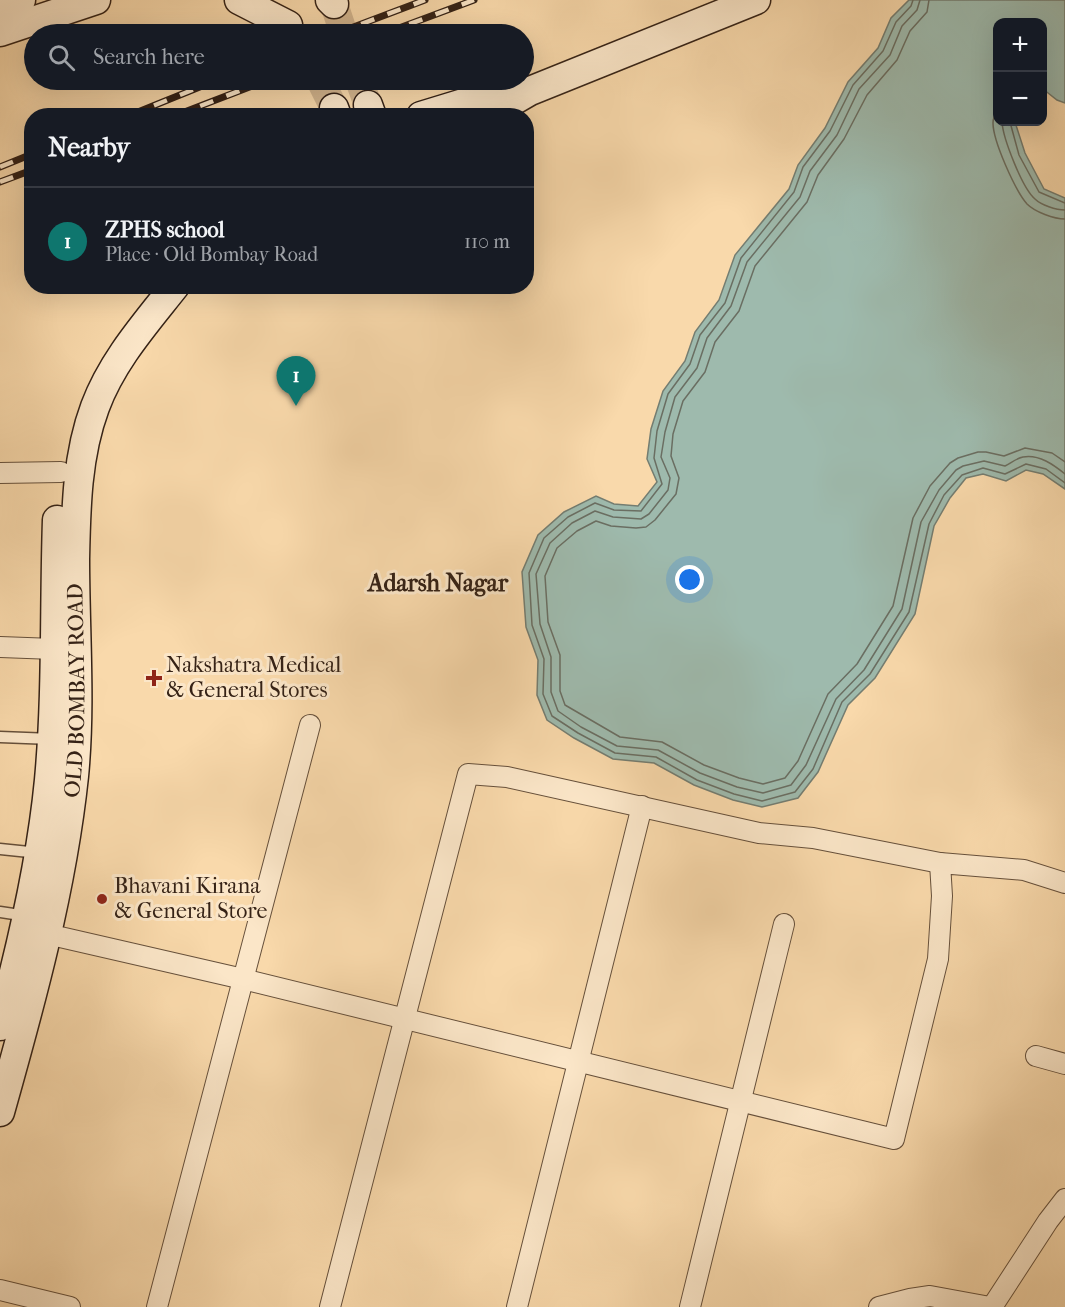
<!DOCTYPE html>
<html lang="en">
<head>
<meta charset="utf-8">
<style>
  body { margin:0; font-family:"IM FELL French Canon",serif; background:#242831; color:#f1f3f6 }
  .controls { position:absolute; right:18px; top:18px; display:grid; overflow:hidden; border-radius:12px; box-shadow:0 6px 24px #0002 }
  .controls button { width:54px; height:54px; display:grid; place-items:center; padding:0; border:0; border-bottom:2px solid #363941; background:#171b24; color:#f1f3f6; font:30px sans-serif }
  .you { position:absolute; left:690px; top:580px; width:21px; height:21px; margin:-15px; border:4px solid #fff; border-radius:50%; background:#1a73e8; box-shadow:0 0 0 9px #1a73e833 }
  .badge { display:grid; place-items:center; width:39px; height:39px; border-radius:50%; background:#0f766e; color:#fff; font-size:20px; font-weight:700 }
  .pin { position:absolute; translate:-50% -50px; filter:drop-shadow(0 2px 3px #0008) }
  .pin::after { content:''; position:absolute; top:32px; width:21px; height:18px; background:inherit; clip-path:polygon(0 0,100% 0,50% 100%) }
  .list { margin:0; padding:0; list-style:none }
  h2 { display:flex; justify-content:space-between; align-items:center; height:78px; margin:0; padding:0 24px; font-size:26px }
  h2 small { font-size:20px; font-weight:400; color:#9ea1a6 }
  .list li { display:grid; grid-template-columns:39px 1fr auto; gap:18px; align-items:center; box-sizing:border-box; height:108px; padding:0 24px; border-top:2px solid #363941 }
  .list b { display:block; font-size:22px; white-space:nowrap }
  .list p { margin:0; font-size:20px; white-space:nowrap; color:#9ea1a6 }
  .list em { font-size:20px; font-style:normal; color:#9ea1a6 }
  .icon { flex:none; width:33px; height:33px; fill:none; stroke:currentColor; stroke-width:2; stroke-linecap:round; stroke-linejoin:round }
  .map { position:relative; flex:none; width:1065px; height:1307px; overflow:hidden }
  .search { position:absolute; background:#171b24; box-shadow:0 6px 24px #0002; left:24px; top:24px; width:510px; height:66px; display:flex; align-items:center; gap:15px; box-sizing:border-box; padding:0 21px; border-radius:33px; color:#9ea1a6; font-size:22px }
  .panel { position:absolute; background:#171b24; box-shadow:0 6px 24px #0002; left:24px; top:108px; width:510px; height:186px; border-radius:24px }
  .map>svg:first-child { display:block }
  .water { fill:#9ebaad; stroke:#747d71; stroke-width:1.5 }
  .lines { fill:none; stroke-linecap:round; stroke-linejoin:round }
  .shore { stroke:#6a6e62; stroke-width:1.5 }
  .secondary-tunnel { stroke:#d2b48d; stroke-width:28; stroke-dasharray:28 14; stroke-linecap:butt }
  .lane-casing { stroke:#66503b; stroke-width:13 }
  .street-casing { stroke:#66503b; stroke-width:22 }
  .secondary-casing { stroke:#352216; stroke-width:31 }
  .lane { stroke:#fbe6c8; stroke-width:10 }
  .street { stroke:#fbe6c8; stroke-width:20 }
  .secondary { stroke:#fbe6c8; stroke-width:28 }
  .rail-casing { stroke:#352216; stroke-width:7 }
  .rail { stroke:#fbe6c8; stroke-width:4.5; stroke-dasharray:14; stroke-linecap:butt }
  .poi-dot { fill:#8f2418; stroke:#fbe6c8; stroke-width:2 }
  .labels { text-anchor:middle; dominant-baseline:central; stroke-width:6; stroke-linejoin:round; paint-order:stroke }
  .poi-label { font-size:22px; fill:#352216; stroke:#fbe6c8; text-anchor:start }
  .street-label { font-size:22px; fill:#352216; stroke:#fbe6c8 }
  .neighbourhood-label { font-size:24px; font-weight:bold; fill:#352216; stroke:#fbe6c8 }
</style>
</head>
<body>
<div class="map">
<svg width="1065" height="1307" viewBox="0 0 1065 1307">
  <rect width="100%" height="100%" fill="#f9d9ab"/>
  <filter id="stains"><feTurbulence type="fractalNoise" baseFrequency=".00333" numOctaves="4"/><feColorMatrix values="0 0 0 0 .2 0 0 0 0 .09 0 0 0 0 .02 0 0 0 .5 -.17"/></filter>
  <radialGradient id="worn" r=".72"><stop offset=".6" stop-color="#630" stop-opacity="0"/><stop offset="1" stop-color="#630" stop-opacity=".3"/></radialGradient>
  <!-- water -->
  <path class="water" d="M 909,0 L 1065,0 L 1065,103 L 1057,100 L 1043,89 L 1042,22 L 998,22 L 998,122 L 1015,122 L 1025,153 L 1044,189 L 1065,198 L 1065,489 L 1043,474 L 1026,470 L 1006,481 L 983,474 L 966,478 L 950,498 L 934,526 L 915,614 L 875,678 L 848,705 L 818,772 L 798,798 L 762,807 L 733,800 L 694,785 L 654,763 L 613,759 L 574,738 L 547,720 L 537,695 L 538,660 L 526,627 L 522,572 L 538,535 L 564,512 L 596,496 L 614,504 L 638,506 L 657,482 L 647,459 L 651,429 L 663,391 L 685,361 L 695,332 L 719,300 L 735,255 L 789,189 L 798,165 L 825,128 L 848,82 L 878,48 L 891,18 Z"/>
  <g class="lines">
    <!-- shore -->
    <g class="shore">
      <path d="M 913,0 L 911,6 L 896,22 L 883,51 L 853,85 L 830,131 L 803,167 L 794,192 L 741,258 L 725,303 L 700,335 L 690,364 L 668,394 L 657,431 L 654,458 L 662,484 L 641,511 L 614,510 L 595,503 L 568,517 L 544,538 L 529,573 L 532,625 L 544,659 L 543,694 L 552,716 L 578,733 L 615,753 L 656,757 L 697,780 L 734,794 L 762,801 L 795,792 L 813,769 L 842,702 L 870,674 L 909,612 L 929,524 L 944,495 L 962,475 L 983,468 L 1005,474 L 1026,464 L 1046,469 L 1065,483"/>
      <path d="M 920,0 L 917,10 L 902,26 L 890,55 L 859,89 L 837,135 L 810,171 L 800,197 L 747,262 L 731,306 L 707,338 L 697,368 L 675,397 L 665,432 L 661,457 L 670,478 L 668,490 L 649,514 L 641,519 L 613,517 L 595,511 L 572,523 L 550,543 L 536,574 L 540,624 L 551,657 L 551,692 L 558,711 L 581,727 L 617,746 L 658,750 L 700,773 L 737,787 L 763,793 L 791,785 L 806,765 L 836,699 L 864,670 L 902,609 L 921,522 L 939,490 L 956,470 L 963,466 L 984,461 L 1005,466 C 1011,463 1017,458 1023,457 C 1039,454 1054,465 1065,474"/>
      <path d="M 929,0 L 927,12 L 910,31 L 897,60 L 867,95 L 844,139 L 818,175 L 807,202 L 755,266 L 739,311 L 715,342 L 705,372 L 683,401 L 673,434 L 671,456 L 679,478 L 676,494 L 655,520 L 646,527 L 636,528 L 611,526 L 596,521 L 577,531 L 557,548 L 545,576 L 548,622 L 560,655 L 560,691 L 565,705 L 620,737 L 662,742 L 704,765 L 739,778 L 763,784 L 785,778 L 798,761 L 828,694 L 857,664 L 893,606 L 913,518 L 930,486 L 950,463 L 958,458 L 978,452 L 986,452 L 1004,456 L 1025,448 L 1052,453 L 1065,462"/>
      <path d="M 998,110 C 995,114 993,118 993,123 C 993,141 1015,190 1027,204 C 1035,212 1054,219 1065,219"/>
      <path d="M 1002,122 C 1003,138 1022,188 1035,199 C 1041,205 1056,210 1065,210"/>
      <path d="M 1010,122 L 1019,155 L 1039,192 L 1065,203"/>
    </g>
    <!-- secondary-tunnel -->
    <g class="secondary-tunnel">
      <path d="M 334,4 L 344,34"/>
      <path d="M 320,80 L 334,108"/>
      <path d="M 359,80 L 368,105"/>
    </g>
    <!-- lane casing -->
    <g class="lane-casing">
      <g id="lane">
        <path d="M 0,737 L 52,739"/>
        <path d="M 0,849 L 39,853"/>
        <path d="M 0,912 L 27,916"/>
      </g>
    </g>
    <!-- street casing -->
    <g class="street-casing">
      <g id="street">
        <path d="M 0,473 L 61,472"/>
        <path d="M 0,647 L 54,649"/>
        <path d="M 47,934 L 243,979 L 894,1139 L 938,959 L 942,896 L 940,863 L 1024,870 L 1065,883"/>
        <path d="M 1036,1056 L 1065,1064"/>
        <path d="M 0,1290 L 70,1307"/>
        <path d="M 157,1307 L 310,725"/>
        <path d="M 330,1307 L 468,774 L 507,777 L 759,833 L 813,838 L 940,863"/>
        <path d="M 517,1307 L 642,806"/>
        <path d="M 690,1307 L 784,924"/>
        <path d="M 879,1307 L 910,1299 L 930,1296 L 990,1307"/>
        <path d="M 992,1307 L 1048,1221 L 1065,1199"/>
      </g>
    </g>
    <!-- secondary casing -->
    <g class="secondary-casing">
      <g id="secondary">
        <path d="M 239,0 L 288,25"/>
        <path d="M 330,0 L 334,4"/>
        <path d="M 0,8 L 21,0"/>
        <path d="M 0,32 L 96,0"/>
        <path d="M 368,105 L 372,116"/>
        <path d="M 334,108 L 337,116"/>
        <path d="M 421,116 L 480,98 L 512,93"/>
        <path d="M 487,116 L 530,91 L 756,0"/>
        <path d="M 0,1026 C 22,945 41,863 49,780 C 57,694 54,607 57,520"/>
        <path id="s1" d="M 0,1112 C 31,1002 62,890 74,776 C 81,704 75,631 75,559 C 76,508 77,455 95,407 C 112,361 145,324 175,286"/>
      </g>
    </g>
    <!-- lane -->
    <use href="#lane" class="lane"/>
    <!-- street -->
    <use href="#street" class="street"/>
    <!-- secondary -->
    <use href="#secondary" class="secondary"/>
    <!-- rail casing -->
    <g class="rail-casing">
      <g id="rail">
        <path d="M 335,34 L 425,0"/>
        <path d="M 383,34 L 474,0"/>
        <path d="M 128,116 L 217,80"/>
        <path d="M 174,116 L 268,80"/>
        <path d="M 0,167 L 32,154"/>
        <path d="M 0,182 L 32,170"/>
      </g>
    </g>
    <!-- rail -->
    <use href="#rail" class="rail"/>
  </g>
  <!-- markers -->
  <g class="poi-dot">
    <path d="M151 669h6v6h6v6h-6v6h-6v-6h-6v-6h6z"/>
    <circle cx="102" cy="899" r="6"/>
  </g>
  <g class="labels">
    <!-- poi labels -->
    <g class="poi-label">
      <text x="166" y="665">Nakshatra Medical<tspan x="166" dy="25">&amp; General Stores</tspan></text>
      <text x="114" y="886">Bhavani Kirana<tspan x="114" dy="25">&amp; General Store</tspan></text>
    </g>
    <!-- street labels -->
    <g class="street-label">
      <text stroke="none"><textPath href="#s1" startOffset="430">OLD BOMBAY ROAD</textPath></text>
    </g>
    <!-- neighbourhood labels -->
    <g class="neighbourhood-label">
      <text x="438" y="583">Adarsh Nagar</text>
    </g>
  </g>
  <rect width="100%" height="100%" filter="url(#stains)"/>
  <rect width="100%" height="100%" fill="url(#worn)"/>
</svg>
<div class="controls">
<button>+</button>
<button>−</button>
</div>
<div class="you"></div>
<div class="pin badge" style="left:296px;top:406px">1</div>
<div class="search"><svg class="icon" aria-label="search" viewBox="0 0 24 24"><circle cx="10" cy="10" r="6"/><path d="M15 15l6 6"/></svg>Search here</div>
<section class="panel">
<h2>Nearby<small></small></h2>
<ul class="list">
<li><span class="badge">1</span><div><b>ZPHS school</b><p>Place · Old Bombay Road</p></div><em>110 m</em></li>
</ul>
</section>
</div>
</body>
</html>
